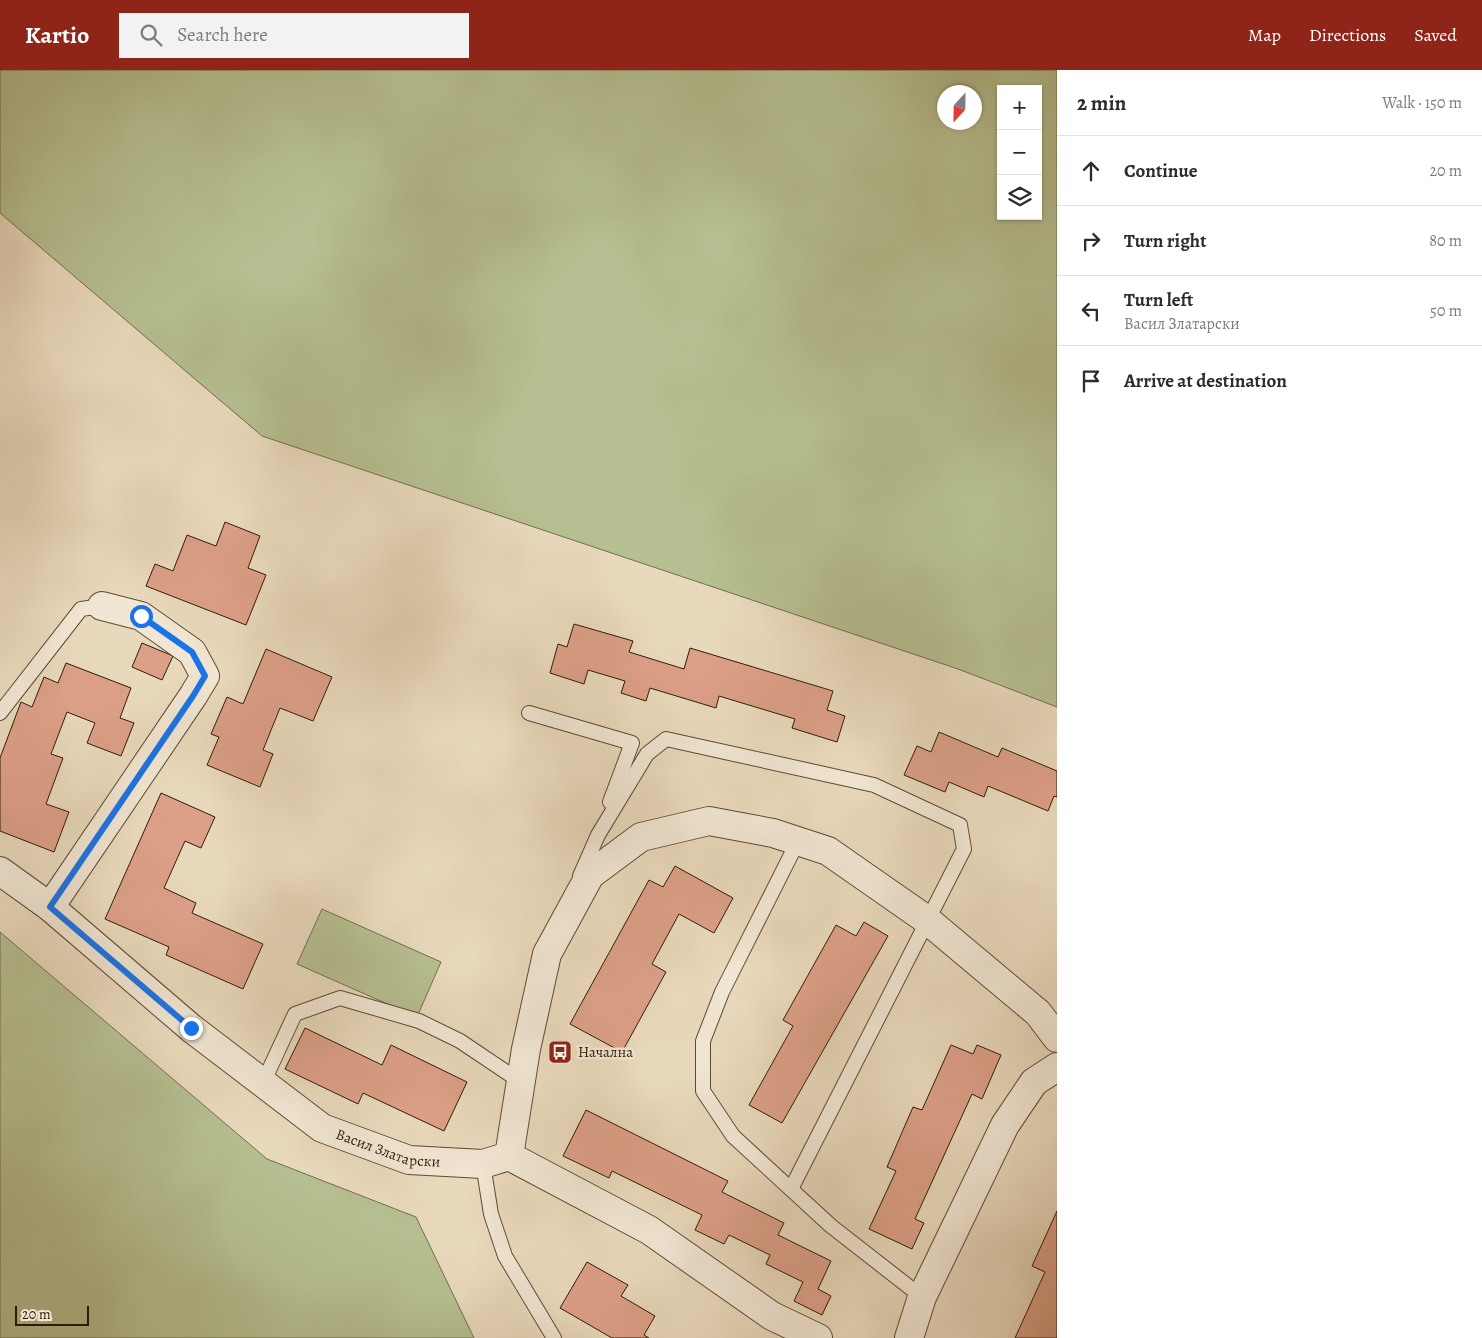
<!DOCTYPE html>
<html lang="en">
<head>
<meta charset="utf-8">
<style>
  body { margin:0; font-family:Alegreya,serif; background:#f2f2f3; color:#2b2b33 }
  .controls { position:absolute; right:15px; top:15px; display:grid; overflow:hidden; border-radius:0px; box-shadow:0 1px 4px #0004 }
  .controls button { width:45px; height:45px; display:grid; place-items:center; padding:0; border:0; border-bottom:1px solid #e1e1e2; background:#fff; color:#2b2b33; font:25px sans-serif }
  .compass { position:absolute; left:937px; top:15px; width:45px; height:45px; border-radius:50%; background:#fff; box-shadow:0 1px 4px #0004; rotate:202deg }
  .scale { position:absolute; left:15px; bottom:12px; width:74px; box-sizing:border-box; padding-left:5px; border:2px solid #301c03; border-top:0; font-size:14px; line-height:18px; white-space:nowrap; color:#301c03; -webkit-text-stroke:4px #f1e6d3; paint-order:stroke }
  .stop { position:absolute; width:15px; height:15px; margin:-11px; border:4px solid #1a73e8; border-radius:50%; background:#fff }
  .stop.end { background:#1a73e8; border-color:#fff; box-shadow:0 1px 5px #0008 }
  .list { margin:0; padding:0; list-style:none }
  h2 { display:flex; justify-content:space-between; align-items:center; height:65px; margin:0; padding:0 20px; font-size:21px }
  h2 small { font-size:16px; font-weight:400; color:#7c7c81 }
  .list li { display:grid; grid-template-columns:32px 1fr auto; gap:15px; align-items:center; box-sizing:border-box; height:70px; padding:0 20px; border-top:1px solid #e1e1e2 }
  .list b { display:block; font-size:19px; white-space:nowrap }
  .list p { margin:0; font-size:16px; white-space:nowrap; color:#7c7c81 }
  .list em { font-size:16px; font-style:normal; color:#7c7c81 }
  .icon { flex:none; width:28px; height:28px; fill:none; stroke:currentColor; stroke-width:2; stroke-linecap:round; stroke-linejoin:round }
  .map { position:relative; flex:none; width:1057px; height:1268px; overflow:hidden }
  header { display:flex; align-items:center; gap:30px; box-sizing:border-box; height:70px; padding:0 25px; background:#8f2418; color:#fff }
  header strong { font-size:24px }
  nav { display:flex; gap:28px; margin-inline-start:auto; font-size:18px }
  .search { width:350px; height:45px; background:#f2f2f3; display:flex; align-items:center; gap:12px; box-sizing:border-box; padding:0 18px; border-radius:0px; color:#7c7c81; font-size:19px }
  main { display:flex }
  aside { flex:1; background:#fff }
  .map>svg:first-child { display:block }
  .green { fill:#b6bf91; stroke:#736e4a; fill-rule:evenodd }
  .building { fill:#dca088; stroke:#301c03 }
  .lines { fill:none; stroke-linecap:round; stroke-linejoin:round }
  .lane-casing { stroke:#5e4b31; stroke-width:16 }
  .street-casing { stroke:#5e4b31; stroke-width:30 }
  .lane { stroke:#f1e6d3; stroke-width:14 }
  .street { stroke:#f1e6d3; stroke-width:28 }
  .route { stroke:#1a73e8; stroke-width:6 }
  .labels { text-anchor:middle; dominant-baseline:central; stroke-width:5; stroke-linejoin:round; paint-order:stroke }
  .poi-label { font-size:15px; fill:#301c03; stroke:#f1e6d3; text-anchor:start }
  .street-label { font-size:15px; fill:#301c03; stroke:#f1e6d3 }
</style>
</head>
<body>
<header>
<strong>Kartio</strong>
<div class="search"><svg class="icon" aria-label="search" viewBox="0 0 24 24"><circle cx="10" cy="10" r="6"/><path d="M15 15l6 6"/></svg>Search here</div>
<nav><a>Map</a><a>Directions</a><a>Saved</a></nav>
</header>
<main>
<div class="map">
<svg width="1057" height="1268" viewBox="0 0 1057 1268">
  <rect width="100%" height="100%" fill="#e9d9bc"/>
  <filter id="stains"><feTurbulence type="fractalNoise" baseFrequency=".004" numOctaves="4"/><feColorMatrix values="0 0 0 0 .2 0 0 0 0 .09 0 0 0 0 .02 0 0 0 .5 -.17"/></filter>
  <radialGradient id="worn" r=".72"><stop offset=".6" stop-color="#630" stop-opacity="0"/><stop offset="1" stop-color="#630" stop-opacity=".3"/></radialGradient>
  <!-- green -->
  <g class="green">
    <path d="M 0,0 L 1057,0 L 1057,637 L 958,599 L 262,366 L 0,143 ZM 1001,19 L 1038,19 L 1038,146 L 1001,146 ZM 944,22 L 974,22 L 974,52 L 944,52 Z"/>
    <path d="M 322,839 L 441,892 L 417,947 L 297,894 Z"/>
    <path d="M 0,862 L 267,1089 L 416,1147 L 474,1268 L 0,1268 Z"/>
  </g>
  <!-- building -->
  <g class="building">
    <path d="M 225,452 L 260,466 L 248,498 L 266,505 L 246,555 L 146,516 L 155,494 L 173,501 L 187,465 L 216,476 Z"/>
    <path d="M 574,554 L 633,571 L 629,582 L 684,599 L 690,578 L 833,621 L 827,640 L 845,646 L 837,672 L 792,658 L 795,649 L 719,626 L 716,638 L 650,618 L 646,631 L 621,623 L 625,611 L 588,600 L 584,614 L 550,603 L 558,574 L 567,577 Z"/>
    <path d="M 142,573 L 173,586 L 162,610 L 132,597 Z"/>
    <path d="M 266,579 L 332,607 L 313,651 L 280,638 L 263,680 L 273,684 L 260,717 L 207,695 L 219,667 L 211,664 L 227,627 L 243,634 Z"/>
    <path d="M 66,593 L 131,618 L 120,648 L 134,653 L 121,686 L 87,673 L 95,653 L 67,642 L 51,684 L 63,688 L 46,734 L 69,742 L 54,782 L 0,761 L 0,688 L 21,632 L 32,637 L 44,607 L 58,613 Z"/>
    <path d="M 939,662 L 998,687 L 1002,678 L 1057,701 L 1057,727 L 1054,726 L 1048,741 L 988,716 L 984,727 L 949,712 L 945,722 L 904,705 L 917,676 L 931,682 Z"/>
    <path d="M 161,723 L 215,747 L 201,778 L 185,771 L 164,818 L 196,833 L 192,843 L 263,874 L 243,919 L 166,885 L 169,877 L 105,849 Z"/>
    <path d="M 675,796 L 733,828 L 714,863 L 679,844 L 652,894 L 666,902 L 622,982 L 570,954 L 649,810 L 663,817 Z"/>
    <path d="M 864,852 L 888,866 L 782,1053 L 749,1035 L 793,956 L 783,950 L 836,855 L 856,866 Z"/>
    <path d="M 305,958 L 382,995 L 391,975 L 467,1012 L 444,1061 L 363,1023 L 358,1034 L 285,999 Z"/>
    <path d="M 951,975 L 973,984 L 977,975 L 1001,985 L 982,1029 L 972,1024 L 915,1149 L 924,1153 L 912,1179 L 869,1159 L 896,1101 L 887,1097 L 913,1037 L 922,1040 Z"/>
    <path d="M 586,1040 L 728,1111 L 722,1122 L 784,1153 L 778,1165 L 831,1191 L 818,1219 L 831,1226 L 822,1245 L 794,1231 L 803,1212 L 766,1194 L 770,1185 L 729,1165 L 724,1174 L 695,1160 L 702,1145 L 612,1101 L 609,1108 L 563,1086 Z"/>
    <path d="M 1057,1141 L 1057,1268 L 1015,1268 L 1045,1202 L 1032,1196 Z"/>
    <path d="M 587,1192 L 628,1215 L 621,1226 L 655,1246 L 644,1265 L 649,1268 L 612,1268 L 560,1238 Z"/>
  </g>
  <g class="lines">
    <!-- lane casing -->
    <g class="lane-casing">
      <g id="lane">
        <path d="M 0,643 L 81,539 L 102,536"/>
        <path d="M 529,643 L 632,673 L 610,732"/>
        <path d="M 798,771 L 722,922 L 703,971 L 703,1021 L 733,1066 L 831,1156 L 922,1227"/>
        <path d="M 580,806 L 598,765 L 647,684 L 666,669 L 874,715 L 960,755 L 964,779 L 791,1119"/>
        <path d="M 263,1013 L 295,944 L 340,928 L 419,951 L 460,971 L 521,1012"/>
        <path d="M 483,1094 L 491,1144 L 505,1186 L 554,1268"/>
      </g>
    </g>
    <!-- street casing -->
    <g class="street-casing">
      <g id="street">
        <path id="s1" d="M 0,801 L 50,837 L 191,958 L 322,1058 L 409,1090 L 483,1094 L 509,1086 L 649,1160 L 772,1246 L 818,1268"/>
        <path d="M 50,837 L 193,626 L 205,606 L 192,582 L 141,546 L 102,536"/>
        <path d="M 509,1086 L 526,979 L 547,884 L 590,805 L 641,767 L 709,751 L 773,763 L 828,781 L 927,850 L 1038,943 L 1057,968"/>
        <path d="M 909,1268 L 922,1227 L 1005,1055 L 1034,1012 L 1057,997"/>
      </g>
    </g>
    <!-- lane -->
    <use href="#lane" class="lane"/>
    <!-- street -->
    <use href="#street" class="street"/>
  </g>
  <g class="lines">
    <!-- route -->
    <path class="route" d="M 141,546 L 192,582 L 205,606 L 193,626 L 50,837 L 191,958"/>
  </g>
  <!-- icons -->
  <defs>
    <g id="bus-square" transform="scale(1.25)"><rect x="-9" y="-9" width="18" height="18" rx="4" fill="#8f2418" stroke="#f1e6d3"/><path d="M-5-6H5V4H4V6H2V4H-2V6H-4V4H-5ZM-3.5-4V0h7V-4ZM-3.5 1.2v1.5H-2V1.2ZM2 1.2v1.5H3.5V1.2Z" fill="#fff"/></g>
  </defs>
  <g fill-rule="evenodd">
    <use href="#bus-square" x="560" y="982"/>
  </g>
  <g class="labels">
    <!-- poi labels -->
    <g class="poi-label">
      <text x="578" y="982">Начална</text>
    </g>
    <!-- street labels -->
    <g class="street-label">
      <text stroke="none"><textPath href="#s1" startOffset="482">Васил Златарски</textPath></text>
    </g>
  </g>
  <rect width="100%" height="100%" filter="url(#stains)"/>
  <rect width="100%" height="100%" fill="url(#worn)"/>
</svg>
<div class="controls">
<button>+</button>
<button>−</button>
<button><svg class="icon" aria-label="layers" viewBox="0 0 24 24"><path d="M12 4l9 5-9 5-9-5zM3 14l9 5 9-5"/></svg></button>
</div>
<svg class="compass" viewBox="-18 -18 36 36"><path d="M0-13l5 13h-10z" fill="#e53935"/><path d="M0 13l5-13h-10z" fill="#7c7c81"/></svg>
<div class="scale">20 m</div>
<div class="stop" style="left:141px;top:546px"></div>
<div class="stop end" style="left:191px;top:958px"></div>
</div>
<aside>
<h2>2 min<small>Walk · 150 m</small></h2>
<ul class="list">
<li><svg class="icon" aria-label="ahead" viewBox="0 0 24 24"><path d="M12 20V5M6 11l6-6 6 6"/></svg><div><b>Continue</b></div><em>20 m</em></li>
<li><svg class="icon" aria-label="right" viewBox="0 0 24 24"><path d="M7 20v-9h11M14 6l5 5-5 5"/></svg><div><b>Turn right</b></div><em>80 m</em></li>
<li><svg class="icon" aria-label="left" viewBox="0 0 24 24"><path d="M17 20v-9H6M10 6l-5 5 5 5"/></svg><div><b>Turn left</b><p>Васил Златарски</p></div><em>50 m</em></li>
<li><svg class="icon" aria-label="arrive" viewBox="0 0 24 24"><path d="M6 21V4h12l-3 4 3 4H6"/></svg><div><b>Arrive at destination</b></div></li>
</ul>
</aside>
</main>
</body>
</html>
